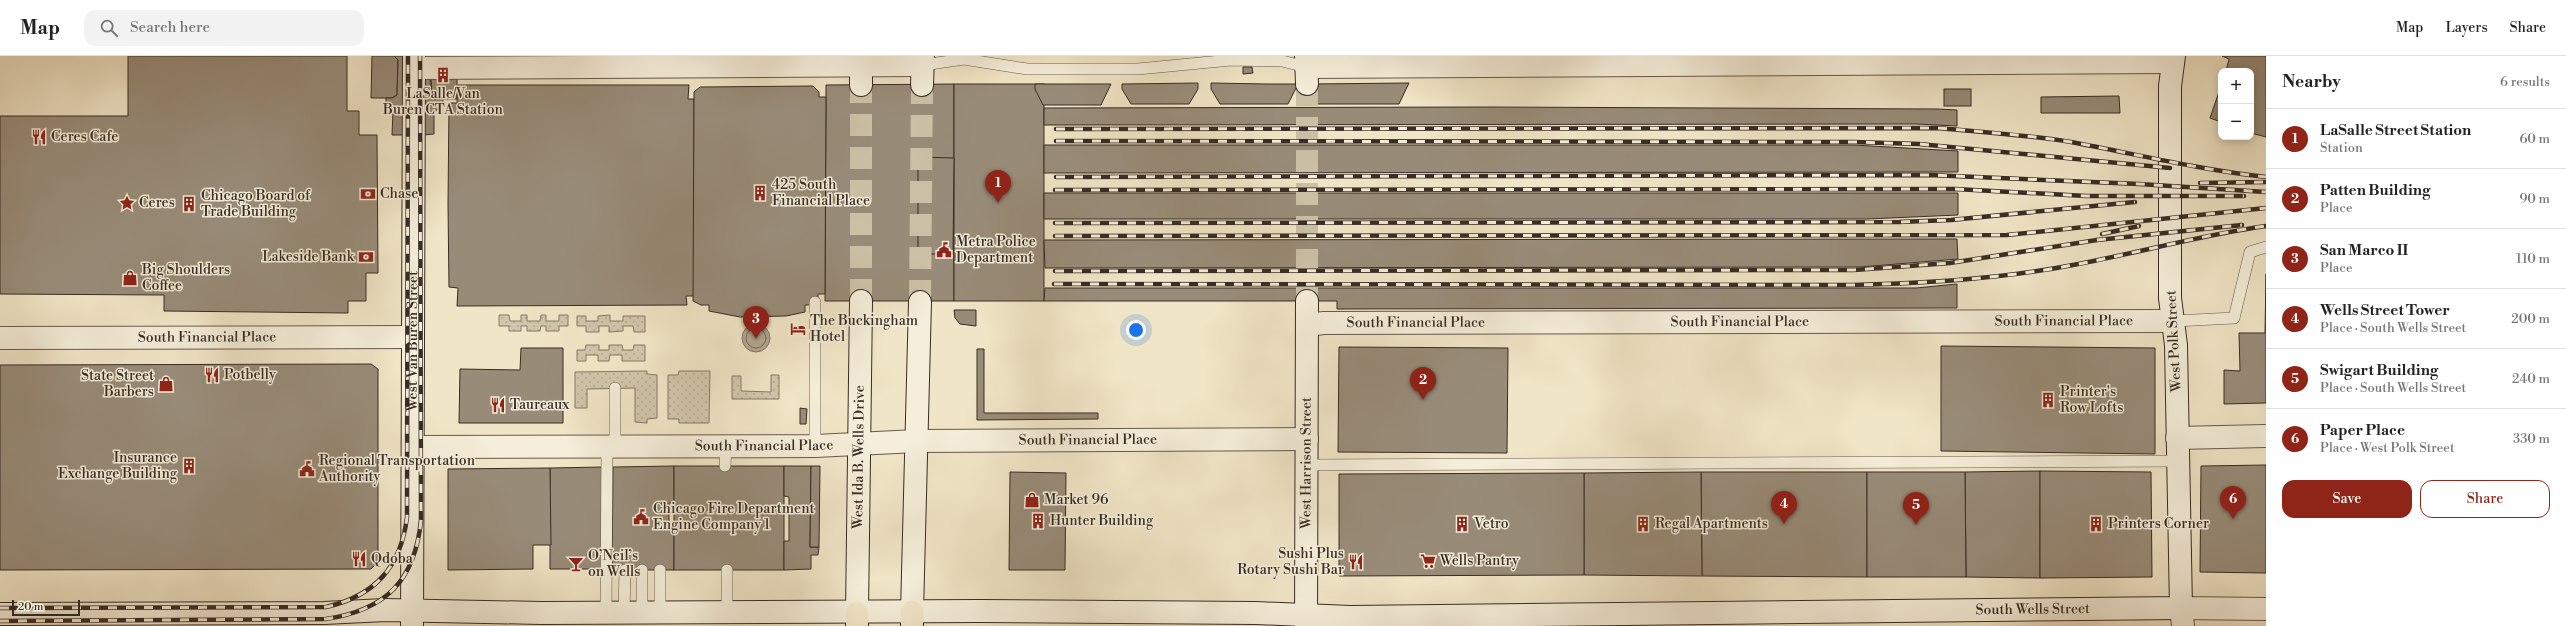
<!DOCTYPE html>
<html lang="en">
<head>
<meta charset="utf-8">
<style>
  body { margin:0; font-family:"Libre Bodoni",serif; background:#f2f2f2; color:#222 }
  .controls { position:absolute; right:12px; top:12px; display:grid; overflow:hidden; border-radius:8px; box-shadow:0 2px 10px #0003 }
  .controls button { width:36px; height:36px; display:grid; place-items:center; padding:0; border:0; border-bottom:1px solid #e0e0e0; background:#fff; color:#222; font:20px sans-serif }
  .scale { position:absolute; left:12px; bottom:10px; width:68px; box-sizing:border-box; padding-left:4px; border:2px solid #382c25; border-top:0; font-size:11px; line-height:14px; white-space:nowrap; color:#382c25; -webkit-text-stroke:3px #f5eeda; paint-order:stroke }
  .you { position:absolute; left:1136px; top:274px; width:14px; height:14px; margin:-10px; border:3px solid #fff; border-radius:50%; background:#1a73e8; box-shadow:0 0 0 6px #1a73e833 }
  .badge { display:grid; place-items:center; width:26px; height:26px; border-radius:50%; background:#8f2418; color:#fff; font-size:13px; font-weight:700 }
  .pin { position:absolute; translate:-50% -33px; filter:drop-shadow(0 1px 2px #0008) }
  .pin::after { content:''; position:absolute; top:21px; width:14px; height:12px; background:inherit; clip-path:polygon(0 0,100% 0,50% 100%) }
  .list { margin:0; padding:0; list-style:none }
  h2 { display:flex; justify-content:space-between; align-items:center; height:52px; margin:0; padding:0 16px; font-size:17px }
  h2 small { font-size:13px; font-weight:400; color:#767676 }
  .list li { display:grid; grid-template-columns:26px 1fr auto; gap:12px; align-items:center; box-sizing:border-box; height:60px; padding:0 16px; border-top:1px solid #e0e0e0 }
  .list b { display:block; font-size:15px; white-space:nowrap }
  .list p { margin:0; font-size:13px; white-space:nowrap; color:#767676 }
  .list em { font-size:13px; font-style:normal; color:#767676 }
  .actions { display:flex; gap:8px; padding:12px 16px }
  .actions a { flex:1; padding:9px 0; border:1px solid #8f2418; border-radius:12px; text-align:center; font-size:14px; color:#8f2418 }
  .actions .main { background:#8f2418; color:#fff }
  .icon { flex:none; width:22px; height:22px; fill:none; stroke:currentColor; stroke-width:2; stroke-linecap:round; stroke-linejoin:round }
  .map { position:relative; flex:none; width:2266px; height:570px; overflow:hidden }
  header { display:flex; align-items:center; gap:24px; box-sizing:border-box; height:56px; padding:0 20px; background:#fff; border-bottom:1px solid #e0e0e0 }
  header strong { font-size:19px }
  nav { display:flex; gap:22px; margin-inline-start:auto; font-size:14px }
  .search { width:280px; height:36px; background:#f2f2f2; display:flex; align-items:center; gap:10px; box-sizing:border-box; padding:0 14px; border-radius:12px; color:#767676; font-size:15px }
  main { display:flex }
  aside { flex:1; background:#fff }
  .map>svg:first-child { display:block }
  .garden { fill:url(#garden-dots); stroke:#847968 }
  .water { fill:#b1a68f; stroke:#817565 }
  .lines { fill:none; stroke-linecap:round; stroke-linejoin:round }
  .shore { stroke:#74695a; stroke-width:1 }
  .building { fill:#988c79; stroke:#382c25 }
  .secondary-tunnel { stroke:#cbc0a6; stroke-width:22; stroke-dasharray:22 11; stroke-linecap:butt }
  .service-casing { stroke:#665a4d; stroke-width:12 }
  .minor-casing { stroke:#665a4d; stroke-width:24 }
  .tertiary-casing { stroke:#665a4d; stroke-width:24 }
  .secondary-casing { stroke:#382c25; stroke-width:24 }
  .motorway-casing { stroke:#382c25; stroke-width:24 }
  .service { stroke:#f5eeda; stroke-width:11 }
  .minor { stroke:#f5eeda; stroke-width:22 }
  .tertiary { stroke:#f5eeda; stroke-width:22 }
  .secondary { stroke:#f5eeda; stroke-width:22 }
  .motorway { stroke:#f0e5c6; stroke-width:22 }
  .rail-casing { stroke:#382c25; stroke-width:4.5 }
  .rail { stroke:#f5eeda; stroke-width:3; stroke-dasharray:9; stroke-linecap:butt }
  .labels { text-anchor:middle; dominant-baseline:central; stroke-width:3; stroke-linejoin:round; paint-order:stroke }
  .poi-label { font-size:14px; fill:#382c25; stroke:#f5eeda; text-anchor:start }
  .street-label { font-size:14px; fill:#382c25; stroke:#f5eeda }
</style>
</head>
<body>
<header>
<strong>Map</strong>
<div class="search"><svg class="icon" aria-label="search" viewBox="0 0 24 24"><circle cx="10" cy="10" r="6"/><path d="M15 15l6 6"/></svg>Search here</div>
<nav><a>Map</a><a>Layers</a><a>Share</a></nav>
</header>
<main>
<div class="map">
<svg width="2266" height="570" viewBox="0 0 2266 570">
  <defs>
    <pattern id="garden-dots" width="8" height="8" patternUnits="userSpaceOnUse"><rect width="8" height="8" fill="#d1c6ab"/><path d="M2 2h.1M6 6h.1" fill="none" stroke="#b4aa93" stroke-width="1.8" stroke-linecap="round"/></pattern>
  </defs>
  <rect width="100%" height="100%" fill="#f0e5c6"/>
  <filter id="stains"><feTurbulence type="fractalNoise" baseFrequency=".005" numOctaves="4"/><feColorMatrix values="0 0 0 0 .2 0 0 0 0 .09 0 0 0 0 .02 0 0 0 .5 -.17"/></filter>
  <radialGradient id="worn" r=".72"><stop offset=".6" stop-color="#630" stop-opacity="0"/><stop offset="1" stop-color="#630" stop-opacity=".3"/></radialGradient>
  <!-- garden -->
  <g class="garden">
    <path d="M 499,259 L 509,259 L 510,265 L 521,265 L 521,259 L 527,259 L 527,265 L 540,265 L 541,259 L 546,259 L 546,265 L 559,265 L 559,259 L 568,259 L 568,270 L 559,270 L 559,275 L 546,275 L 546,270 L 541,270 L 540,275 L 527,275 L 527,270 L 521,270 L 521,275 L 509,275 L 509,270 L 499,270 Z"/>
    <path d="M 610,259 L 610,265 L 623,265 L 623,260 L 645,260 L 645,276 L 634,276 L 633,270 L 623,270 L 623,275 L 609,276 L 609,270 L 599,270 L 599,276 L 586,276 L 586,270 L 577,270 L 577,260 L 586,260 L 586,265 L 598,265 L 598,260 Z"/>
    <path d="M 586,289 L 599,289 L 599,294 L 609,294 L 609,289 L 622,289 L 623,294 L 633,294 L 634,289 L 645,289 L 645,305 L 622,305 L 622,299 L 610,299 L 609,305 L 598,305 L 598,299 L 586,299 L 586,305 L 577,305 L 577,294 L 585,294 Z"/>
    <path d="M 647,315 L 647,318 L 657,319 L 657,362 L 647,363 L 647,367 L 635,366 L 635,332 L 587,333 L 587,352 L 575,352 L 575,316 Z"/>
    <path d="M 679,315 L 710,315 L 709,367 L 679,367 L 679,363 L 668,363 L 668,319 L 678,319 Z"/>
    <path d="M 771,319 L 779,319 L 779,343 L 732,343 L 732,320 L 741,320 L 741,335 L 771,336 Z"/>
  </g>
  <!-- water -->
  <circle class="water" cx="756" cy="282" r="14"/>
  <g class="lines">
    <!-- shore -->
    <circle class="shore" cx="756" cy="282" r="10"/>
  </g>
  <!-- building -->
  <g class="building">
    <path d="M 128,0 L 347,0 L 347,55 L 359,55 L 359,79 L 377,79 L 378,217 L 366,217 L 366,245 L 348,245 L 348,257 L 164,255 L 164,239 L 0,238 L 0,60 L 128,60 Z"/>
    <path d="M 372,0 L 394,0 L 398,4 L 397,39 L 392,42 L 371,42 Z"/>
    <path d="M 394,0 L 403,0 L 403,79 L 392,79 L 393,55 L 386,49 L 386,42 L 392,42 L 397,39 L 398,4 Z"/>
    <path d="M 425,0 L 431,0 L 430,37 L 435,43 L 443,43 L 443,49 L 434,56 L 434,78 L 424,79 Z"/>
    <path d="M 430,0 L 457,0 L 457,43 L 435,43 L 432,41 Z"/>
    <path d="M 2222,0 L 2266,0 L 2266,81 L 2251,77 L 2251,15 L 2226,15 L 2229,3 Z"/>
    <path d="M 1243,11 L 1252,11 L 1253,17 L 1243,18 Z"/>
    <path d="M 1198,27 L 1198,33 L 1189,48 L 1131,48 L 1122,33 L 1122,28 Z"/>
    <path d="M 1211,27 L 1267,28 L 1298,28 L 1288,48 L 1220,48 L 1211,33 Z"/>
    <path d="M 1409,27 L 1399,48 L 1318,48 L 1309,32 L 1310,28 Z"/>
    <path d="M 954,28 L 954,245 L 825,245 L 826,29 Z"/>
    <rect x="954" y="28" width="90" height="217"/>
    <path d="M 1035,28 L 1111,28 L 1101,49 L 1043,49 L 1035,33 Z"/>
    <path d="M 458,29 L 689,29 L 688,43 L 694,43 L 694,240 L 686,240 L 687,249 L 457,250 L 458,232 L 449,231 L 448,148 L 449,47 L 457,47 Z"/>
    <path d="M 813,30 L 819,36 L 819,41 L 826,41 L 825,238 L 818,238 L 818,244 L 812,249 L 805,249 L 805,256 L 786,260 L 740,261 L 709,255 L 709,249 L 701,249 L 693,245 L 694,36 L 700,31 Z"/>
    <path d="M 2221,30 L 2221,66 L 2210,62 Z"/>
    <rect x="1944" y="33" width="27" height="17"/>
    <path d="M 2119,40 L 2120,57 L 2041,57 L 2041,41 Z"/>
    <path d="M 1487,51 L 1937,53 L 1957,54 L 1957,70 L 1916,68 L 1044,69 L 1044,52 Z"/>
    <path d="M 1044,89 L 1854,89 L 1958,95 L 1958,116 L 1044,117 Z"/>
    <path d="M 918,101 L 954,102 L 953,198 L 918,198 Z"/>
    <path d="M 1044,137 L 1958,137 L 1958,159 L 1867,163 L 1044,163 Z"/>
    <path d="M 1957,183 L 1958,203 L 1860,211 L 1045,212 L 1044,184 Z"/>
    <path d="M 2266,218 L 2266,347 L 2224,348 L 2224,314 L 2240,315 L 2239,277 L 2265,277 Z"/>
    <path d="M 1957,228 L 1957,252 L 1337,253 L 1337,245 L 1044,245 L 1045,232 L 1916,232 Z"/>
    <path d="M 954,254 L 976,254 L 976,270 L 960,268 L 955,262 Z"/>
    <path d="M 1941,290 L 2155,292 L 2155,398 L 1941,395 Z"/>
    <path d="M 1339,291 L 1508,292 L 1507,397 L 1338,396 Z"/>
    <path d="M 521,292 L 563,292 L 563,367 L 459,367 L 460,313 L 520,314 Z"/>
    <path d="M 977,293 L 984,293 L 984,357 L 1098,357 L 1098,363 L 977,364 Z"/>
    <path d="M 371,308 L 378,313 L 378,506 L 371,513 L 0,514 L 0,309 Z"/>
    <path d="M 800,352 L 807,353 L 806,368 L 800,368 Z"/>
    <path d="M 2266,409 L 2266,517 L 2200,516 L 2201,410 Z"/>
    <path d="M 674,410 L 674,447 L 669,447 L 669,474 L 674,474 L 674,514 L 612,514 L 613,411 Z"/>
    <rect x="674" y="410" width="110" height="104"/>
    <path d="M 784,410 L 811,410 L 810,491 L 819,491 L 818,499 L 811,499 L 811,513 L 784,514 L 784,485 L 789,485 L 789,441 L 784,440 Z"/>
    <path d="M 811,410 L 820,410 L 819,491 L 810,491 Z"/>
    <path d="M 603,411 L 602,513 L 550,513 L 550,412 Z"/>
    <path d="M 550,412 L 551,489 L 533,489 L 533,513 L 448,514 L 448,413 Z"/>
    <path d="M 2040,415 L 2040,522 L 1966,521 L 1965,416 Z"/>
    <path d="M 2040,415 L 2151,416 L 2152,521 L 2040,522 Z"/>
    <path d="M 1010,416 L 1066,417 L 1065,514 L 1009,514 Z"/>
    <path d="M 1701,416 L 1867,416 L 1867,521 L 1702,520 Z"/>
    <path d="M 1701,416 L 1702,520 L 1584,519 L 1584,417 Z"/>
    <path d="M 1867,416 L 1965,416 L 1966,521 L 1867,521 Z"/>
    <path d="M 1584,417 L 1584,519 L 1339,520 L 1339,418 Z"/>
  </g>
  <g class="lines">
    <!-- secondary-tunnel -->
    <g class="secondary-tunnel">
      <path d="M 1307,28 L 1307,245"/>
      <path d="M 861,245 L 861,29"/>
      <path d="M 920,246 L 922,29"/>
    </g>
    <!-- service casing -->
    <g class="service-casing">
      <g id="service">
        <path d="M 923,9 L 964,3 L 1027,13 L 1138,13 L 1231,4 L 1282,5 L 1306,11"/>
        <path d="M 2174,265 L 2234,262 L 2250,196 L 2266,191"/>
        <path d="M 615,332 L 615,391"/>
        <path d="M 815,390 L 815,246"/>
        <path d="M 1307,409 L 2177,405"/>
        <path d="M 725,410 L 726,391"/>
        <path d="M 642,514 L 642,557"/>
        <path d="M 660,514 L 660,557"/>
        <path d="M 606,557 L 607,391"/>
        <path d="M 624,557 L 625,514"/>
        <path d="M 727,557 L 727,514"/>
      </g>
    </g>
    <!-- minor casing -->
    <g class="minor-casing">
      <g id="minor">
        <path d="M 1306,11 L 2173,6"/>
        <path id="s1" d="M 1307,269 L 1324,267 L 2174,265"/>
        <path d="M 2177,382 L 2266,380"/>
        <path d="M 2181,552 L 2183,570"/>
      </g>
    </g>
    <!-- tertiary casing -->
    <g class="tertiary-casing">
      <g id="tertiary">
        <path d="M 414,12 L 923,9"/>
        <path id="s2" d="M 0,282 L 413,281"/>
        <path id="s3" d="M 413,391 L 815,390 L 917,385 L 1307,383"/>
        <path d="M 2181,552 L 2266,553"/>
      </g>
    </g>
    <!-- secondary casing -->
    <g class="secondary-casing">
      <g id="secondary">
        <path d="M 1306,0 L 1307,28"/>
        <path d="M 861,29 L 861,0"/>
        <path d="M 922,29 L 923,0"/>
        <path d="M 912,556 L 920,246"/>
        <path id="s4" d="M 857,557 L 861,245"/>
        <path id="s5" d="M 0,558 L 324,557 L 385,554 L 541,557 L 981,555 L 1256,557 L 1350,561 L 2181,552 L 2176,289 L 2170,242 L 2170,30 L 2174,0"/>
        <path id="s6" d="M 412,570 L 414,0"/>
        <path id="s7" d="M 1306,570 L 1307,245"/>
      </g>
    </g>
    <!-- motorway casing -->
    <g class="motorway-casing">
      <g id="motorway">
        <path d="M 857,570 L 857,557"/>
        <path d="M 912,570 L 912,556"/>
      </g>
    </g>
    <!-- service -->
    <use href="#service" class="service"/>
    <!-- minor -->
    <use href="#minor" class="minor"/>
    <!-- tertiary -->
    <use href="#tertiary" class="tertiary"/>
    <!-- secondary -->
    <use href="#secondary" class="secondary"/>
    <!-- motorway -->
    <use href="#motorway" class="motorway"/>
    <!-- rail casing -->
    <g class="rail-casing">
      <g id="rail">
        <path d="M 1056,73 L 1938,72 C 1983,76 2027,79 2071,86 C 2136,98 2200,114 2266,121"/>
        <path d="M 1056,85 L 1854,86 L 1919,88 L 2170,112"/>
        <path d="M 1056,121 L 1930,119 L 2139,128 L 2266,136"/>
        <path d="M 2200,127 L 2266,126"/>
        <path d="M 1055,134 L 1955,133 L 2086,140 L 2244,140"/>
        <path d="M 1055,167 L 1899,166 L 1951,164 L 2135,146"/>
        <path d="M 2102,178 L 2139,170"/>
        <path d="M 1055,180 L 2007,179 L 2266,152"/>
        <path d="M 1055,215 L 1854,214 L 1950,207 L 2097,184 L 2242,169"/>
        <path d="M 1054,228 L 1853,229 C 1927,227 2000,223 2073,209 C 2138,197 2201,179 2266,170"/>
        <path d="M 0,552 L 326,551 C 375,540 401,511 407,461 L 408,0"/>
        <path d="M 0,565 L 326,563 C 386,554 415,525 421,464 L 420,0"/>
      </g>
    </g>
    <!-- rail -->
    <use href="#rail" class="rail"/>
  </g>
  <!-- icons -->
  <defs>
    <g id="building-bare" transform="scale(1.2)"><path d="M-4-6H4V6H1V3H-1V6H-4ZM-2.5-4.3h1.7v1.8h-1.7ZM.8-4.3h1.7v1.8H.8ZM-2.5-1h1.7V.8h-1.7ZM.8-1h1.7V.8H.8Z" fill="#8f2418" stroke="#f5eeda" stroke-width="2.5" paint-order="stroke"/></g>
    <g id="restaurant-bare" transform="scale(1.2)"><path d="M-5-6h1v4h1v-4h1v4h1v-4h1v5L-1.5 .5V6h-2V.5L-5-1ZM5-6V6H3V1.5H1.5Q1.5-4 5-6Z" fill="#8f2418" stroke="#f5eeda" stroke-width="2.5" paint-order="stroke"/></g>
    <g id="bank-bare" transform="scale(1.2)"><path d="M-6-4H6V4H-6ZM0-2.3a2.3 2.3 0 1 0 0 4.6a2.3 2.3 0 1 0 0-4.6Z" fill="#8f2418" stroke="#f5eeda" stroke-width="2.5" paint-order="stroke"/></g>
    <g id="sight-bare" transform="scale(1.2)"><path d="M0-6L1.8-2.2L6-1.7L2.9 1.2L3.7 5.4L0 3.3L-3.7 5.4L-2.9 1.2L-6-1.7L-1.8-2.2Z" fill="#8f2418" stroke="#f5eeda" stroke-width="2.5" paint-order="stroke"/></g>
    <g id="civic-bare" transform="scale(1.2)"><path d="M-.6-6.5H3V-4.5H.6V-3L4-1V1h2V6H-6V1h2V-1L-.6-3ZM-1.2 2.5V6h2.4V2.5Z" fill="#8f2418" stroke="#f5eeda" stroke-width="2.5" paint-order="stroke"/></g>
    <g id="shop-bare" transform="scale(1.2)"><path d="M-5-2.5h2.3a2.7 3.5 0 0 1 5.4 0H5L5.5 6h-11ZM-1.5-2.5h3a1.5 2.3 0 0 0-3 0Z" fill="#8f2418" stroke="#f5eeda" stroke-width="2.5" paint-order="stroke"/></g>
    <g id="hotel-bare" transform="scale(1.2)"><path d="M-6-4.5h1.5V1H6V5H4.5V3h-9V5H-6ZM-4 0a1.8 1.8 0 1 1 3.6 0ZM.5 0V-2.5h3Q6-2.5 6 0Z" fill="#8f2418" stroke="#f5eeda" stroke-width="2.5" paint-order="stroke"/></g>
    <g id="supermarket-bare" transform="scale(1.2)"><path d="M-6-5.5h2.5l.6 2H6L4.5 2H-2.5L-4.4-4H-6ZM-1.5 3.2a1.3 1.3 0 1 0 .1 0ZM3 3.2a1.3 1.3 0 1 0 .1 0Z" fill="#8f2418" stroke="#f5eeda" stroke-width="2.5" paint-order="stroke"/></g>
    <g id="bar-bare" transform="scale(1.2)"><path d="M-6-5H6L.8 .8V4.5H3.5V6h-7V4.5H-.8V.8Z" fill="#8f2418" stroke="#f5eeda" stroke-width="2.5" paint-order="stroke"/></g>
  </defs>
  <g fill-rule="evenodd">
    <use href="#building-bare" x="443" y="19"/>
    <use href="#restaurant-bare" x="39" y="81"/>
    <use href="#building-bare" x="760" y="137"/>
    <use href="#bank-bare" x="368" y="138"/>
    <use href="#sight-bare" x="127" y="147"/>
    <use href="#building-bare" x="189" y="148"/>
    <use href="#civic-bare" x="944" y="194"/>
    <use href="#bank-bare" x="366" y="201"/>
    <use href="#shop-bare" x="130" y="222"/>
    <use href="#hotel-bare" x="798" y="273"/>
    <use href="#restaurant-bare" x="212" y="319"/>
    <use href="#shop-bare" x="166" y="328"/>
    <use href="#building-bare" x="2048" y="344"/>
    <use href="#restaurant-bare" x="498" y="349"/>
    <use href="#building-bare" x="189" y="410"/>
    <use href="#civic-bare" x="307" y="413"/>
    <use href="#shop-bare" x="1032" y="444"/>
    <use href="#civic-bare" x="641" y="461"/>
    <use href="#building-bare" x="1038" y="465"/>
    <use href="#building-bare" x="1462" y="468"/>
    <use href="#building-bare" x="1643" y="468"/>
    <use href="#building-bare" x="2096" y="468"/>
    <use href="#restaurant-bare" x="359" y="503"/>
    <use href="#supermarket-bare" x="1428" y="505"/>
    <use href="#restaurant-bare" x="1356" y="506"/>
    <use href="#bar-bare" x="576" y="508"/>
  </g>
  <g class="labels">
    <!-- poi labels -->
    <g class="poi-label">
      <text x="443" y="38" text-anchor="middle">LaSalle/Van<tspan x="443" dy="16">Buren CTA Station</tspan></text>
      <text x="51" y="81">Ceres Cafe</text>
      <text x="772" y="129">425 South<tspan x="772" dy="16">Financial Place</tspan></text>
      <text x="380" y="138">Chase</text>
      <text x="201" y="140">Chicago Board of<tspan x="201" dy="16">Trade Building</tspan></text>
      <text x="139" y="147">Ceres</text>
      <text x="956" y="186">Metra Police<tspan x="956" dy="16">Department</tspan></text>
      <text x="354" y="201" text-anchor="end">Lakeside Bank</text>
      <text x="142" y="214">Big Shoulders<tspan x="142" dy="16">Coffee</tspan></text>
      <text x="810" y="265">The Buckingham<tspan x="810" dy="16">Hotel</tspan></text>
      <text x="224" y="319">Potbelly</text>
      <text x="154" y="320" text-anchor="end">State Street<tspan x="154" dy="16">Barbers</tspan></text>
      <text x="2060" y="336">Printer's<tspan x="2060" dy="16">Row Lofts</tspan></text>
      <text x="510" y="349">Taureaux</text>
      <text x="177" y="402" text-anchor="end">Insurance<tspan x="177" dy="16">Exchange Building</tspan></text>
      <text x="319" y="405">Regional Transportation<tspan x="319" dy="16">Authority</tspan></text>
      <text x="1044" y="444">Market 96</text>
      <text x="653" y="453">Chicago Fire Department<tspan x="653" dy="16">Engine Company 1</tspan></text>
      <text x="1050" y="465">Hunter Building</text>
      <text x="1474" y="468">Vetro</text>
      <text x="1655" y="468">Regal Apartments</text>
      <text x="2108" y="468">Printers Corner</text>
      <text x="1344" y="498" text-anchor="end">Sushi Plus<tspan x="1344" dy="16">Rotary Sushi Bar</tspan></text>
      <text x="588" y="500">O’Neil’s<tspan x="588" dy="16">on Wells</tspan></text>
      <text x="371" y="503">Qdoba</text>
      <text x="1440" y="505">Wells Pantry</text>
    </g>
    <!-- street labels -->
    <g class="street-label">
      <text stroke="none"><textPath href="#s1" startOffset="109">South Financial Place</textPath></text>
      <text stroke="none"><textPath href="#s1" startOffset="433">South Financial Place</textPath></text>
      <text stroke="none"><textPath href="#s1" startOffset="757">South Financial Place</textPath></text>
      <text stroke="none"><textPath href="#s2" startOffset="207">South Financial Place</textPath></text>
      <text stroke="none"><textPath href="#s6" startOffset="285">West Van Buren Street</textPath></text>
      <text transform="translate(2174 285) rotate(-93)">West Polk Street</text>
      <text stroke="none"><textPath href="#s3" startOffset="675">South Financial Place</textPath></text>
      <text stroke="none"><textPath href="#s3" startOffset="351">South Financial Place</textPath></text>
      <text stroke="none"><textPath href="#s4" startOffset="156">West Ida B. Wells Drive</textPath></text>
      <text stroke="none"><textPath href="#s7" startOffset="163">West Harrison Street</textPath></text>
      <text stroke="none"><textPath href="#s5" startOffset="2033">South Wells Street</textPath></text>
    </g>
  </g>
  <rect width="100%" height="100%" filter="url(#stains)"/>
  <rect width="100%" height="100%" fill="url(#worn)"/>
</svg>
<div class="controls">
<button>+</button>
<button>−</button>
</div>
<div class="scale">20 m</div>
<div class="you"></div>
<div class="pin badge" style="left:998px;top:147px">1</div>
<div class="pin badge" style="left:1423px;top:344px">2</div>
<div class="pin badge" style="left:756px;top:283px">3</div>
<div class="pin badge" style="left:1784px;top:468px">4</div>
<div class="pin badge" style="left:1916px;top:469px">5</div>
<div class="pin badge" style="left:2233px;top:463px">6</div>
</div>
<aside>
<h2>Nearby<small>6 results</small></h2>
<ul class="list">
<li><span class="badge">1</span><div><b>LaSalle Street Station</b><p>Station</p></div><em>60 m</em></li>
<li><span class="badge">2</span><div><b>Patten Building</b><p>Place</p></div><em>90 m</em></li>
<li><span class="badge">3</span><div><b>San Marco II</b><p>Place</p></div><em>110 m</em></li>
<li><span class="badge">4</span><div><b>Wells Street Tower</b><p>Place · South Wells Street</p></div><em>200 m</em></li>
<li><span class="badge">5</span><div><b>Swigart Building</b><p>Place · South Wells Street</p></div><em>240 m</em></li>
<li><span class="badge">6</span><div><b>Paper Place</b><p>Place · West Polk Street</p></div><em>330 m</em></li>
</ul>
<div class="actions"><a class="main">Save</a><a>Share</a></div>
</aside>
</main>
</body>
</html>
